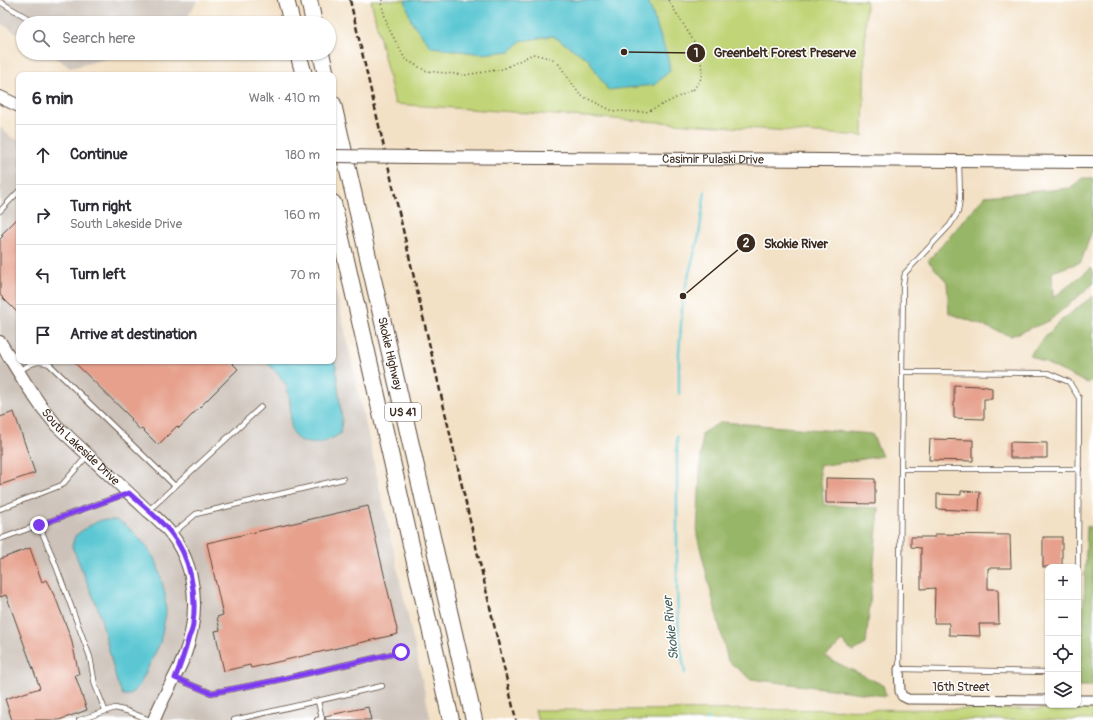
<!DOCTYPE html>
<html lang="en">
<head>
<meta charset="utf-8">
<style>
  body { margin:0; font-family:Pangolin,sans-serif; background:#f2f2f3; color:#2b2b33 }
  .controls { position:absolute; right:12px; bottom:12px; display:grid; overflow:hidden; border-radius:8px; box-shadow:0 1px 3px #0004 }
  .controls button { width:36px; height:36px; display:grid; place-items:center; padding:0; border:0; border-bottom:1px solid #e1e1e2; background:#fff; color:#2b2b33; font:20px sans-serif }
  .stop { position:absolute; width:12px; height:12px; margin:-9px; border:3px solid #7c3aed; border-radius:50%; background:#fff }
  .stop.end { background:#7c3aed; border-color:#fff; box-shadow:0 1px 4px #0008 }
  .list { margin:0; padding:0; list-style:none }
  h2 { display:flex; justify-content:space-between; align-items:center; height:52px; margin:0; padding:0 16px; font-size:17px }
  h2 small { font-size:13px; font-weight:400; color:#7c7c81 }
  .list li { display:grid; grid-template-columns:26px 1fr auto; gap:12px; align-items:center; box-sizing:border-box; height:60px; padding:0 16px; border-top:1px solid #e1e1e2 }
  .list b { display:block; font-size:15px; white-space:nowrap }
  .list p { margin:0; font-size:13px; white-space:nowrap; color:#7c7c81 }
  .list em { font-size:13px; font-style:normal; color:#7c7c81 }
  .icon { flex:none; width:22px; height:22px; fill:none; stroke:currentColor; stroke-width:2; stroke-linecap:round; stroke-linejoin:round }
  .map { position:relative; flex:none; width:1093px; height:720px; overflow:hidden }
  .search { position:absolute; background:#fff; box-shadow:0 1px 3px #0004; left:16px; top:16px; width:320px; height:44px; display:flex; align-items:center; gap:10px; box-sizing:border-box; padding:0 14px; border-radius:22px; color:#7c7c81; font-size:15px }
  .panel { position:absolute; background:#fff; box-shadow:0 1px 3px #0004; left:16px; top:72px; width:320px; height:292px; border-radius:8px }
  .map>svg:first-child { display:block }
  .industrial { fill:#ccc2b9 }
  .green { fill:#c1d477; stroke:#7e7f4a }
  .forest { fill:#98b668; stroke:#6a7043 }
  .water { fill:#5bc7d3; stroke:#4b7878 }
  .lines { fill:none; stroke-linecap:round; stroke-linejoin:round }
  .stream { stroke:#5bc7d3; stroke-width:2.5 }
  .building { fill:#e6a08c }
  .lane-casing { stroke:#574537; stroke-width:6 }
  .street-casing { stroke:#574537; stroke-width:11 }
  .secondary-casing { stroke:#574537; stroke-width:14 }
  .highway-casing { stroke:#574537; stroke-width:18 }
  .path { stroke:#574537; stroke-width:1.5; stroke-dasharray:1 3; stroke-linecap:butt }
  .lane { stroke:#fff; stroke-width:4.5 }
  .street { stroke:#fff; stroke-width:9 }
  .secondary { stroke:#fff; stroke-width:12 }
  .highway { stroke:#fff; stroke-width:16 }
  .rail { stroke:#3b2a1e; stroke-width:2.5; stroke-dasharray:6 3; stroke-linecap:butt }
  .secondary-bridge-casing { stroke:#574537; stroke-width:14; stroke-linecap:butt }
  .secondary-bridge { stroke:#fff; stroke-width:12 }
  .route { stroke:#7c3aed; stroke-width:5 }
  .labels { text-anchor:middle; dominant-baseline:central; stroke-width:3; stroke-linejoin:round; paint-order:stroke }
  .shield { fill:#fff; stroke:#766a62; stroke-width:1 }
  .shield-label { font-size:11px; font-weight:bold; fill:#3b2a1e }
  .street-label { font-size:12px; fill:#3b2a1e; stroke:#fff }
  .water-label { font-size:13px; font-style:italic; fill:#46615d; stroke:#fff }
  .leader { fill:none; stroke:#3b2a1e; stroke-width:1.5 }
  .callout-dot { fill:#3b2a1e; stroke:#fff; stroke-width:1.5 }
  .mark-label { font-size:12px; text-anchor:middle; font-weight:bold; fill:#fff }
  .callout-label { font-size:13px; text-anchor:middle; font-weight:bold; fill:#3b2a1e; stroke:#fff; stroke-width:3; stroke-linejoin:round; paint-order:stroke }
</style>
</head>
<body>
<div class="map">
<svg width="1093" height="720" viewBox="0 0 1093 720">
  <rect width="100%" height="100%" fill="#fff"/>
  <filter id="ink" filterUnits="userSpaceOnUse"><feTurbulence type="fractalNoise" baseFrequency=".025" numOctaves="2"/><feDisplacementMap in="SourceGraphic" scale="8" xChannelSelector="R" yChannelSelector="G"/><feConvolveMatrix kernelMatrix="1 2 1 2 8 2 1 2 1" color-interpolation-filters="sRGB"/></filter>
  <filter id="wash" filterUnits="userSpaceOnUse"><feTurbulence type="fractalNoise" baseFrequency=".012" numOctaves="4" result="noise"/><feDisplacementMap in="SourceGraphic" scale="16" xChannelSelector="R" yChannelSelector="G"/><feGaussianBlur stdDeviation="0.9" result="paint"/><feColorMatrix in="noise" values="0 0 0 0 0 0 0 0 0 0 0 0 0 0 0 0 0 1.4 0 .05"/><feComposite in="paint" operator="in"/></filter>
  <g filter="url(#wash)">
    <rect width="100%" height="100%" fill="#f3e1c6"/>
    <!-- industrial -->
    <g class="industrial">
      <path d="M 0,0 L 198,0 L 184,23 L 23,23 L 23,37 L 0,23 Z"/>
      <path d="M 48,53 L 128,53 L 71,68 Z"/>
      <path d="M 0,127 L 11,137 L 19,140 L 19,361 L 333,361 L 333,277 L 431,720 L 0,720 Z"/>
    </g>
    <!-- green -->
    <g class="green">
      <path d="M 371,0 L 866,0 L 863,136 L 395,104 Z"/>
      <path d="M 1093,709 L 1093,720 L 538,720 L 535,710 Z"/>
    </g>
    <!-- forest -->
    <g class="forest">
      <path d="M 1082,178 L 1093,178 L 1093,228 L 1081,262 L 1052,272 L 1053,298 L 1091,268 L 1093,270 L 1093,284 L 1049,321 L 1011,336 L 949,313 L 947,282 L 928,261 L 985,196 L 1071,188 Z"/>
      <path d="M 1093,296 L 1093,379 L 1087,383 L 1029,355 L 1059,322 Z"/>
      <path d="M 721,422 L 872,434 L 882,456 L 819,466 L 824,505 L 879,508 L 866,644 L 852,652 L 843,641 L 825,657 L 883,685 L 886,696 L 751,679 L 728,661 L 697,535 L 702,433 Z"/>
      <path d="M 1087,526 L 1093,528 L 1093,686 L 1078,686 L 1078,668 L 1082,646 Z"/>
    </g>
    <!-- water -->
    <g class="water">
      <path d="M 405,0 L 648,0 L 668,58 L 670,71 L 654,85 L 608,90 L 588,59 L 553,36 L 521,41 L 511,51 L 482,54 L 431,47 L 411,21 Z"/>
      <path d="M 333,355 L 336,368 L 342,421 L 340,434 C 329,440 321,445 308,443 C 286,440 292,418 290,403 C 290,398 288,390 286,385 C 283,379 271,367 266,361 L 333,361 Z"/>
      <path d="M 101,520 L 117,520 L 127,526 L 145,544 L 157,563 L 165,594 L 166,613 L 160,643 L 139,686 L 129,695 L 123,695 L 117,682 L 99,611 L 72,546 L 75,536 L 87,527 Z"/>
    </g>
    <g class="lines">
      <!-- stream -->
      <g class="stream">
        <path d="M 679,394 L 679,353 L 683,296 L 699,236 L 705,191"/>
        <path d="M 677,437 L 677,591 L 679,637 L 685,673"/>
        <path d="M 707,718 L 709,720"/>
      </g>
    </g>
    <g id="blocks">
      <!-- building -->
      <g class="building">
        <path d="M 19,217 L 19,314 L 0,295 L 0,239 L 3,236 L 1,235 Z"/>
        <path d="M 73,361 L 230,361 L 238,369 L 179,428 L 177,426 L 158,445 L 142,429 L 140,430 L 131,420 L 132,419 Z"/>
        <path d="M 954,385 L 982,386 L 992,388 L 992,399 L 984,399 L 984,419 L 954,418 Z"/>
        <path d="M 14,412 L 35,473 L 0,485 L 0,417 Z"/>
        <path d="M 930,439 L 973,440 L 973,461 L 929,460 Z"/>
        <path d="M 1010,442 L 1047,443 L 1047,458 L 1010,458 Z"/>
        <path d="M 826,478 L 875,479 L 875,504 L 826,503 Z"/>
        <path d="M 961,491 L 980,492 L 979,511 L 937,509 L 937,494 L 961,495 Z"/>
        <path d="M 368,506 L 398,634 L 251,668 L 250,665 L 224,671 L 215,631 L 220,630 L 217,617 L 223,615 L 207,543 Z"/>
        <path d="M 935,534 L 1010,535 L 1011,568 L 988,568 L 988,589 L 998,589 L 999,624 L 979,624 L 980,636 L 949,635 L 949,623 L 934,623 L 935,588 L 921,589 L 921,548 L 911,547 L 911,537 L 935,537 Z"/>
        <rect x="1043" y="537" width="19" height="30"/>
        <path d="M 30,548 L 42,582 L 46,580 L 56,599 L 71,638 L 79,674 L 75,675 L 87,710 L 59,720 L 12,720 L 5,699 L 40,688 L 6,595 L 0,597 L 0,559 Z"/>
        <path d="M 368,707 L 371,720 L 326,720 L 325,716 Z"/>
      </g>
    </g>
  </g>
  <g filter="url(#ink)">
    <use href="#blocks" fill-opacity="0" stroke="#574537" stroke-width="1"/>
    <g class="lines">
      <!-- lane casing -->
      <g class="lane-casing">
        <g id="lane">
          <path d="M 0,2 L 36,23"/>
          <path d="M 959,161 L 960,198 L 958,212 L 950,225 L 905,273 L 903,285 L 899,669 L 1046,672 L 1048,671"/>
          <path d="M 0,211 L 19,191"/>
          <path d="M 19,371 C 31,364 36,359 49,364 L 175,486"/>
          <path d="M 903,372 L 1048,373 L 1069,382 L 1079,398 L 1078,567"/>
          <path d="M 901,469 L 1079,469"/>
          <path d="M 0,509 L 62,485 L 88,455"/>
          <path d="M 149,510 L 261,407"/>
          <path d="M 39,525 L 53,558 L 90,657 L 95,685 L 105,710"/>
          <path d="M 172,534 L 196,514 L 343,479"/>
          <path d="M 0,539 L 128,493"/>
          <path d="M 175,678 L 211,693 L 274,681 L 401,652"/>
          <path d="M 79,720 L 115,708 L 127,711 L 150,720"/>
          <path d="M 234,720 L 382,686"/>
          <path d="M 317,720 L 322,719 L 318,701"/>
        </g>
      </g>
      <!-- street casing -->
      <g class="street-casing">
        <g id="street">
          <path d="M 899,669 L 900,691 L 902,696 L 908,699 L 1048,700"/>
          <path d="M 1078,700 L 1093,700"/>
        </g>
      </g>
      <!-- secondary casing -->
      <g class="secondary-casing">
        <g id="secondary">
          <path d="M 0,97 L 19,106"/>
          <path id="s1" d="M 412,157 L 1093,162"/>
          <path id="s2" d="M 0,342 L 26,384 L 41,406 L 57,426 L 148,511 C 195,547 204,603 184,657 C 175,679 162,698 154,720"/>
        </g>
      </g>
      <!-- highway casing -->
      <g class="highway-casing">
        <g id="highway">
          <path d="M 286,0 L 292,23"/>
          <path d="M 309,0 L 314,23"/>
          <path d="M 298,53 L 304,75"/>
          <path d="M 321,53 L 326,75"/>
          <path id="s3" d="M 333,104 L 474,720"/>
          <path d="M 333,203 L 451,720"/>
        </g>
      </g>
      <!-- path -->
      <g class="path">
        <path d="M 382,0 L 381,3 L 388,27 L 405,59 L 426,71 L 465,75 L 503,69 L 533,54 L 556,60 L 580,95 L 613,111 L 646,112 L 670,101 L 694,89 L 702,77 L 701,58 L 694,42 L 682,22 L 668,0"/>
        <path d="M 768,720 L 787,720"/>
      </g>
      <!-- lane -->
      <use href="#lane" class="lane"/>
      <!-- street -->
      <use href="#street" class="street"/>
      <!-- secondary -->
      <use href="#secondary" class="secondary"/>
      <!-- highway -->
      <use href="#highway" class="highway"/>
      <!-- rail -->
      <path class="rail" d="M 350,0 L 516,720"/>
      <!-- secondary-bridge casing -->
      <g class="secondary-bridge-casing">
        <path id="secondary-bridge" d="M 333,156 L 412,157"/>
      </g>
      <!-- secondary-bridge -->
      <use href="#secondary-bridge" class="secondary-bridge"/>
    </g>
  </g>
  <g class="lines" filter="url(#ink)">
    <!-- route -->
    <path class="route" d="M 39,525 L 129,493 C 143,506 159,518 171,533 C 190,556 197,593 193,623 C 193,628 191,633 189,637 C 185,651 181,665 175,678 L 211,693 L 274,681 L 401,652"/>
  </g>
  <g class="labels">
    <!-- shield labels -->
    <rect class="shield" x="385" y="403" width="36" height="18" rx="3"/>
    <g class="shield-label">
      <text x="403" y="412">US 41</text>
    </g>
    <!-- street labels -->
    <g class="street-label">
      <text stroke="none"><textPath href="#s1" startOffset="301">Casimir Pulaski Drive</textPath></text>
      <text stroke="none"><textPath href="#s3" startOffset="256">Skokie Highway</textPath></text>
      <text stroke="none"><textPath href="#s2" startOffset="133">South Lakeside Drive</textPath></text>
      <text x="961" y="687">16th Street</text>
    </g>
    <!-- water labels -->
    <g class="water-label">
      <text transform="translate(671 628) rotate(-96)">Skokie River</text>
    </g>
  </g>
  <!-- callouts -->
  <path class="leader" d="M624 52L696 53M683 296L746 243"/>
  <g class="callout-dot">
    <circle cx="624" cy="52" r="4"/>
    <circle cx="683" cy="296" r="4"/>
    <circle cx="696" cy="53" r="10"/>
    <circle cx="746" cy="243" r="10"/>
  </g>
  <g class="mark-label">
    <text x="696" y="57">1</text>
    <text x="746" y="247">2</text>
  </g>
  <g class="callout-label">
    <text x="785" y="57">Greenbelt Forest Preserve</text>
    <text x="796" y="248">Skokie River</text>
  </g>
</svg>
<div class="controls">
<button>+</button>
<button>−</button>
<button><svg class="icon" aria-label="locate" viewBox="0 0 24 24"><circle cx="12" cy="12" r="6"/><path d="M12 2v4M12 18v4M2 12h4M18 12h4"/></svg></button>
<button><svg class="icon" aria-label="layers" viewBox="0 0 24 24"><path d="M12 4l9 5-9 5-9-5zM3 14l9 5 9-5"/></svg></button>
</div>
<div class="stop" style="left:401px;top:652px"></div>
<div class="stop end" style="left:39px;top:525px"></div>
<div class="search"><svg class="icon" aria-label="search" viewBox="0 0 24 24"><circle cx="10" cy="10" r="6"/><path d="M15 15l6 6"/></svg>Search here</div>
<section class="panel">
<h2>6 min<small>Walk · 410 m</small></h2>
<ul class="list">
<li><svg class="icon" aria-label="ahead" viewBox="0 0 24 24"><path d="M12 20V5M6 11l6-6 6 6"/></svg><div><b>Continue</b></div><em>180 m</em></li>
<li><svg class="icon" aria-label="right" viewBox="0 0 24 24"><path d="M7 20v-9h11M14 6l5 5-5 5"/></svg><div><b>Turn right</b><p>South Lakeside Drive</p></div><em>160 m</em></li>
<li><svg class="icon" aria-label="left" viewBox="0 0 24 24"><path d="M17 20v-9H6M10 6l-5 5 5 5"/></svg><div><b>Turn left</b></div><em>70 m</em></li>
<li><svg class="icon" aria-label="arrive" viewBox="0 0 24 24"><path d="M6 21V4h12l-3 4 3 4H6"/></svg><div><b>Arrive at destination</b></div></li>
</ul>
</section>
</div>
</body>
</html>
